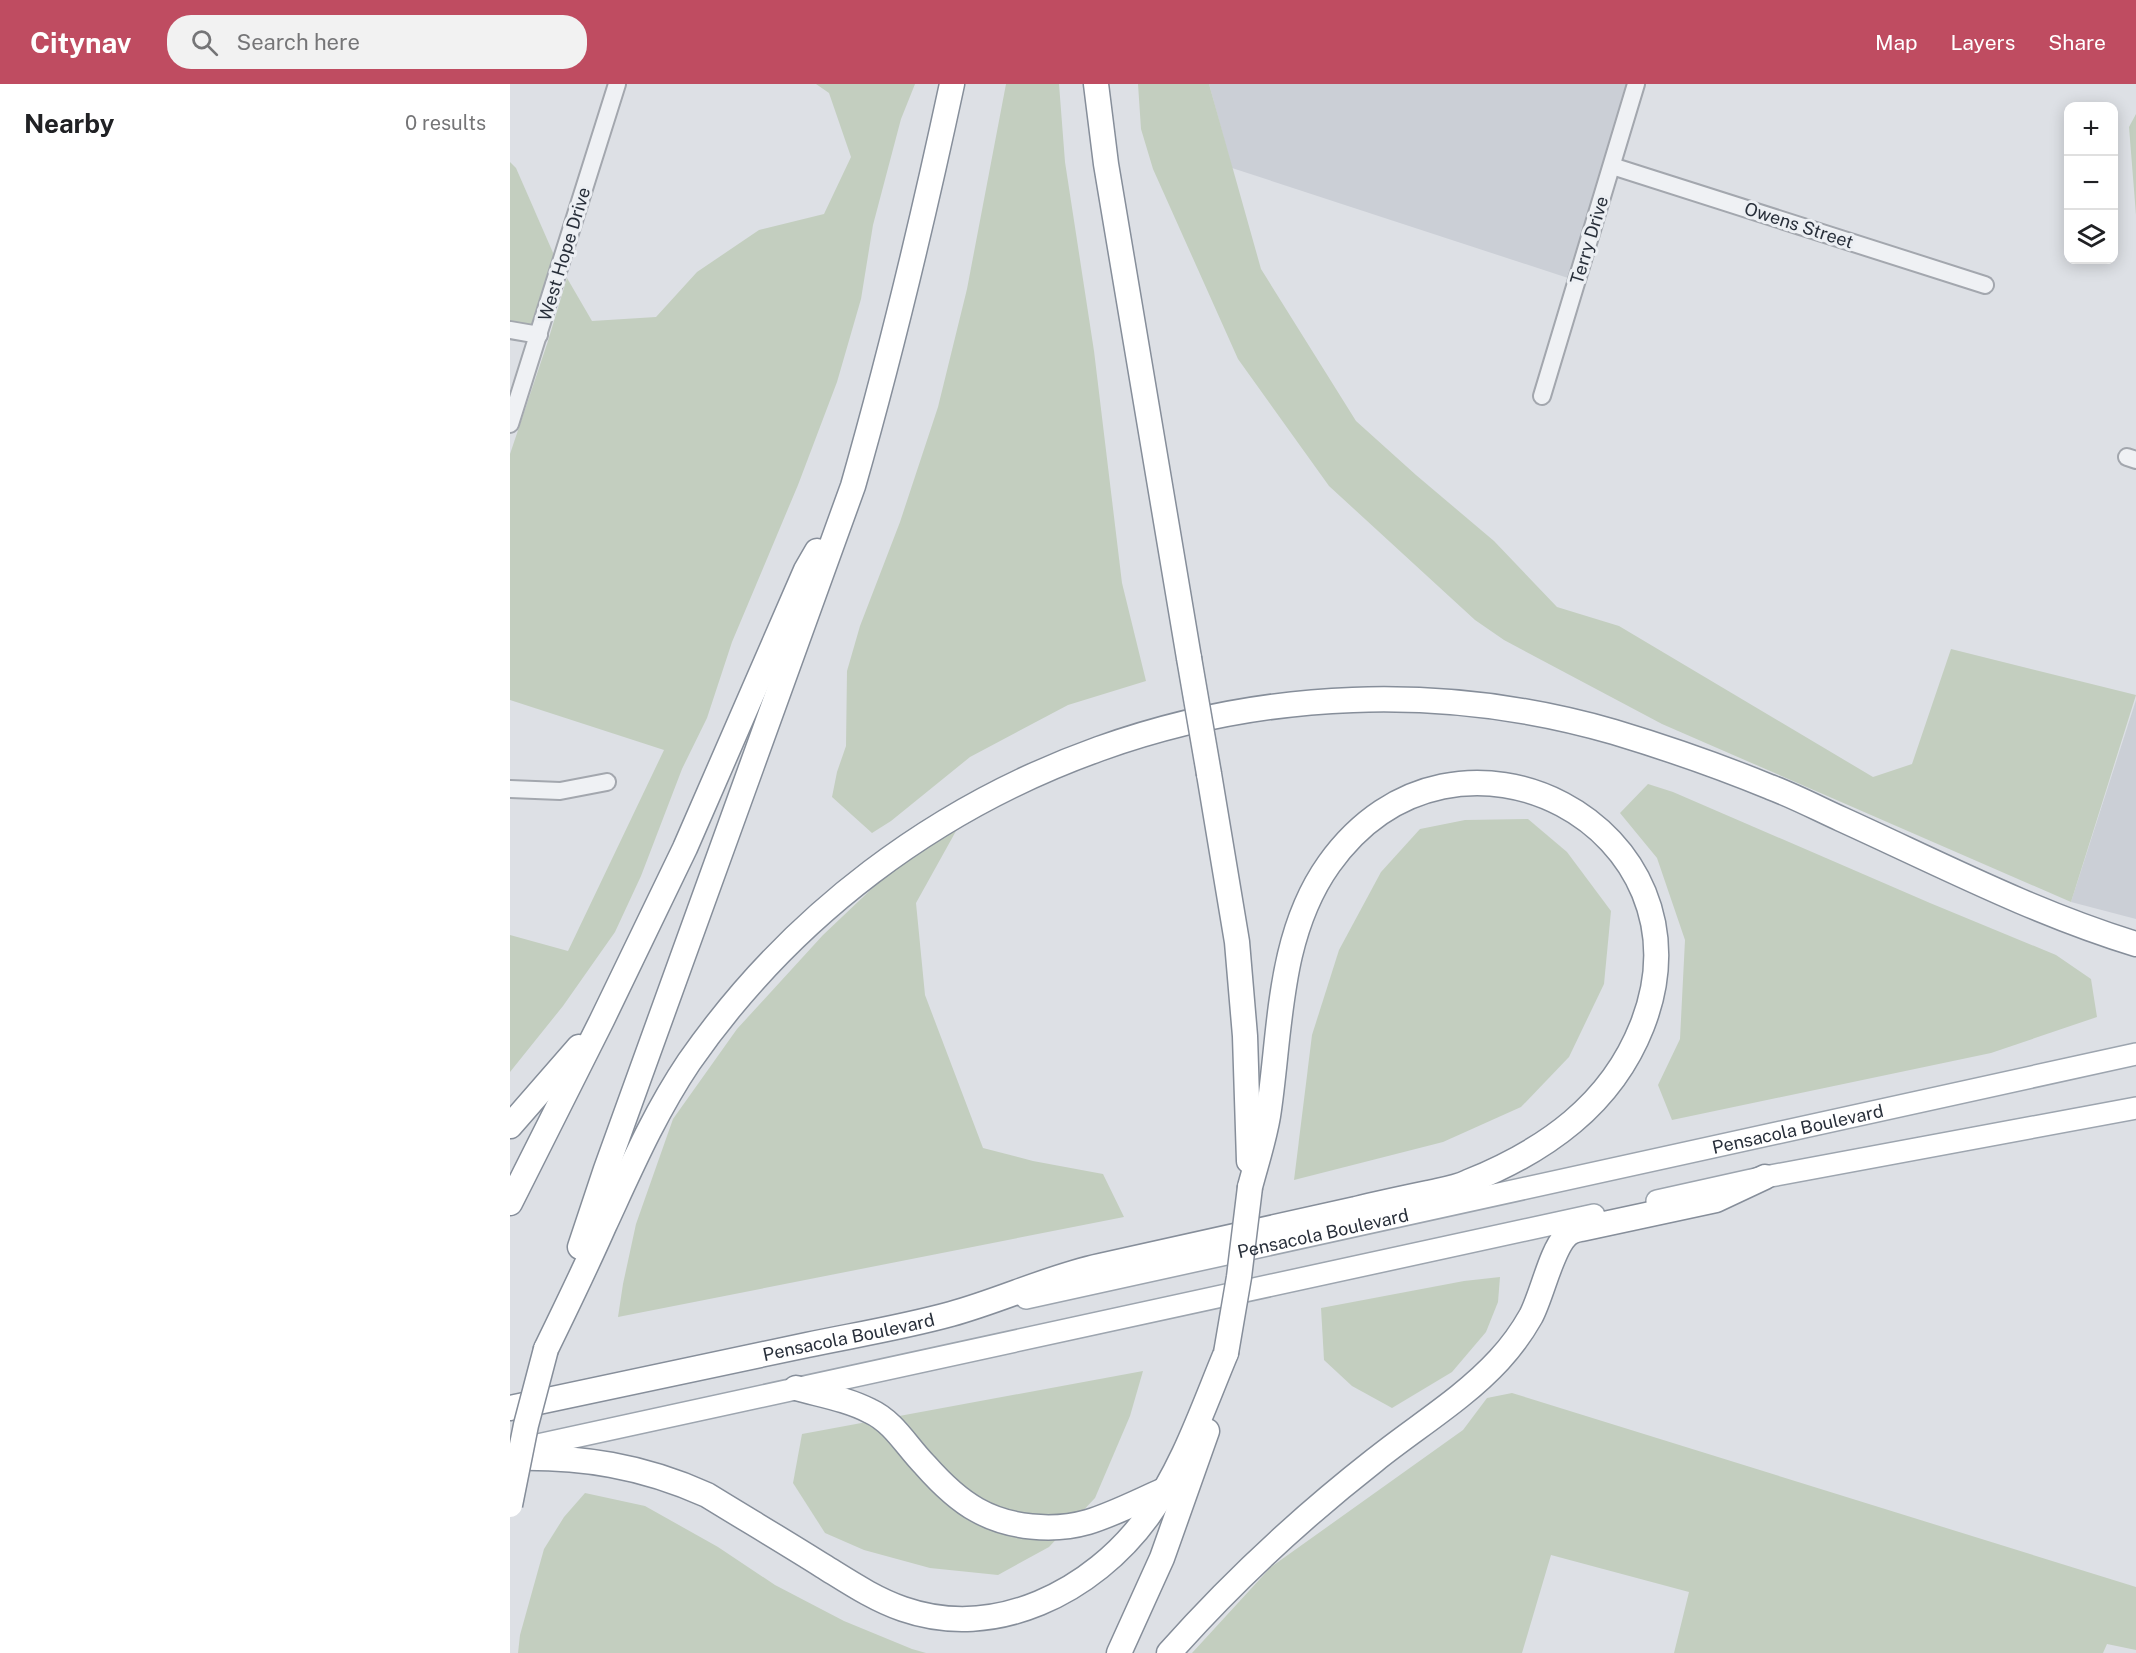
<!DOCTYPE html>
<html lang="en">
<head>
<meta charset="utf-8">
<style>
  body { margin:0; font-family:"Public Sans",sans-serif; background:#f2f2f2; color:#202124 }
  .controls { position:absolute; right:18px; top:18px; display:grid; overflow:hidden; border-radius:12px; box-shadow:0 3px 15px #0003 }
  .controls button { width:54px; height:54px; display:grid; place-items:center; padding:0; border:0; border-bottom:2px solid #e0e0e0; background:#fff; color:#202124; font:30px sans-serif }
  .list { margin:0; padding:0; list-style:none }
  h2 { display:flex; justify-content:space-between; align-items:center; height:78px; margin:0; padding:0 24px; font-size:26px }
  h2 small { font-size:20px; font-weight:400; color:#757577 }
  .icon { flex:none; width:33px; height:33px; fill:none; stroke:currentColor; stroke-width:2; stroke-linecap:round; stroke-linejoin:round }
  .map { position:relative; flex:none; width:1626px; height:1569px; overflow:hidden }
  header { display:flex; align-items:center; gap:36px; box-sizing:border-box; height:84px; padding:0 30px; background:#bf4c61; color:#fff }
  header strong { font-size:28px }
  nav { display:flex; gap:33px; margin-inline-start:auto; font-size:21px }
  .search { width:420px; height:54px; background:#f2f2f2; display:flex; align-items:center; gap:15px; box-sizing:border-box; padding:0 21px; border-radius:24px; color:#757577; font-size:22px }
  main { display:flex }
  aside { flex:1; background:#fff }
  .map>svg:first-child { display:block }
  .built { fill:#cbcfd6 }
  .green { fill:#c3cebf }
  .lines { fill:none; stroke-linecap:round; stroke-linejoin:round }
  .minor-casing { stroke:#a3a7ae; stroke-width:20 }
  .major-casing { stroke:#9da5af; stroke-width:24 }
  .highway-casing { stroke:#868e9a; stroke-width:27 }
  .minor { stroke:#eff1f4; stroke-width:16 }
  .major { stroke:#fff; stroke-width:21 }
  .highway { stroke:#fff; stroke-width:24 }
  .highway-bridge-casing { stroke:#868e9a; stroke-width:27; stroke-linecap:butt }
  .highway-bridge { stroke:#fff; stroke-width:24 }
  .labels { text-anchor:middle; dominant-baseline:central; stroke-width:6; stroke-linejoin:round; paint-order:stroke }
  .street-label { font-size:18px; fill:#282f3a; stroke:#eceff3 }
</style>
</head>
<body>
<header>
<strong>Citynav</strong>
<div class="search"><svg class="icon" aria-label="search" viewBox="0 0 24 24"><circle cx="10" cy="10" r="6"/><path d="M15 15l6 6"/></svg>Search here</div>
<nav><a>Map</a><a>Layers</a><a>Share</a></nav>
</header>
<main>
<aside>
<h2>Nearby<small>0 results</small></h2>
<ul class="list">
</ul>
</aside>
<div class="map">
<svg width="1626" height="1569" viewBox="0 0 1626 1569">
  <rect width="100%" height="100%" fill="#dde0e5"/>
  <!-- built -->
  <g class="built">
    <path d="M 699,0 L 1117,0 L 1058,194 L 722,84 Z"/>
    <path d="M 1626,616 L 1626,835 L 1561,818 Z"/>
  </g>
  <!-- green -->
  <g class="green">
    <path d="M 306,0 L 405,0 L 391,35 L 363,141 L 351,215 L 327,298 L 288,401 L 222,558 L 197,634 L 172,685 L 131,792 L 105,848 L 53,922 L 0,988 L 0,851 L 58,867 L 154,666 L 0,616 L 0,370 L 37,260 L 57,194 L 82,237 L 146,233 L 187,188 L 249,146 L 314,130 L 341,73 L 319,9 Z"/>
    <path d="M 496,0 L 549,0 L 555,78 L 584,267 L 612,499 L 636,597 L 558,621 L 460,673 L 381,737 L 362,749 L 322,713 L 327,688 L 336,662 L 337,587 L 350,542 L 390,438 L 428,323 L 457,205 Z"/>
    <path d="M 628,0 L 699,0 L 751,185 L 846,337 L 906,391 L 984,457 L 1047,523 L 1109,542 L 1363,693 L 1402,680 L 1441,565 L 1626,611 L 1561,818 L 1152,640 L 994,556 L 965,536 L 819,402 L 728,275 L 643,85 L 631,45 Z"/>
    <path d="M 1626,30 L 1626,131 L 1619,43 Z"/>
    <path d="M 0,78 L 6,84 L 44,171 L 22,242 L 0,238 Z"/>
    <path d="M 1138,700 L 1163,708 L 1420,819 L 1546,871 L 1581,895 L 1587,933 L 1481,969 L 1162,1036 L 1148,1001 L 1170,955 L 1175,856 L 1147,774 L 1110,729 Z"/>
    <path d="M 1018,735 L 1057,768 L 1101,827 L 1094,900 L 1059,973 L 1011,1023 L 933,1058 L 784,1096 L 802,951 L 829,866 L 871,788 L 910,745 L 955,736 Z"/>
    <path d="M 446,747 L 406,819 L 415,911 L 473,1064 L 523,1077 L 593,1090 L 614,1133 L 108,1233 L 113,1200 L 126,1140 L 163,1035 L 227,945 L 313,851 L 391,777 Z"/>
    <path d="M 990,1193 L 988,1218 L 976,1248 L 942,1288 L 882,1324 L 842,1302 L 814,1276 L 811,1224 L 954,1197 Z"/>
    <path d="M 633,1287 L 620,1332 L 585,1414 L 539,1463 L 488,1491 L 420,1484 L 354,1466 L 315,1449 L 283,1399 L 292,1350 Z"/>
    <path d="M 1002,1309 L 1626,1503 L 1626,1566 L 1597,1560 L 1593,1569 L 1164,1569 L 1179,1508 L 1041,1471 L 1012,1569 L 682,1569 L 761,1483 L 953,1346 L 977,1314 Z"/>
    <path d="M 75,1409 L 135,1422 L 208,1463 L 265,1501 L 334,1537 L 402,1565 L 416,1569 L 8,1569 L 10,1551 L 34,1465 L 54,1433 Z"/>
  </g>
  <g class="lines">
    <!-- minor casing -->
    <g class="minor-casing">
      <g id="minor">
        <path d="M 1102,82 L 1475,201"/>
        <path d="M 0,246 L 29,251"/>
        <path d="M 1032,312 L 1126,0"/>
        <path d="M 0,340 L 107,0"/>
        <path d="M 1617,373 L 1626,376"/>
        <path d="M 0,705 L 50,707 L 97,698"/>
      </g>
    </g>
    <!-- major casing -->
    <g class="major-casing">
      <g id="major">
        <path d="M 1147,1117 L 1255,1093 L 1626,1024"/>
        <path id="s1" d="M 516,1214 L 1626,970"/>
        <path d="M 0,1367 L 1084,1131"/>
      </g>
    </g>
    <!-- highway casing -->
    <g class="highway-casing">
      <g id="highway">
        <path d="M 586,0 L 596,80 L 679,574"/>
        <path d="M 699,690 L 727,858 L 735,952 L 739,1077"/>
        <path d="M 0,1042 L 69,963"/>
        <path d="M 0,1119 L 92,936 L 175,764 L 296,486 L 307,467"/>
        <path d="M 70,1163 L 96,1085 L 343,402 C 381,269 413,135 442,0"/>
        <path d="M 36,1265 C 56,1224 76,1183 94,1142 C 120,1086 144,1030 179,978 C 384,683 759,548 1104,648 C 1157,664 1209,682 1260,703 C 1284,712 1307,724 1331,735 C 1428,779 1524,829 1626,860"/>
        <path d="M 286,1304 C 311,1311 337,1315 360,1327 C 384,1338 397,1363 415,1381 C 430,1398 447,1415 467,1426 C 499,1444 543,1448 578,1438 C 604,1430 629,1417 654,1406"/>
        <path id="s2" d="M 0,1324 C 99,1303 198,1282 297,1261 C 345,1251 394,1243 441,1230 C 492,1216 539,1193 590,1182 C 676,1163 761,1144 846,1125 C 870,1119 894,1114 918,1109 C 931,1106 946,1104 958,1098 C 1035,1067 1101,1021 1132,942 C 1210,745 946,602 819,780 C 767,853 771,948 758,1032 C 754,1056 746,1080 740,1103"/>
        <path d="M 0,1374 C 71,1372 133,1382 197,1411 C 236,1435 275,1458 313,1482 C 339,1498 364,1515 393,1525 C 485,1557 583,1508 638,1432 C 673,1384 693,1324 716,1269"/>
        <path d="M 609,1569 L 652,1474 L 697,1347"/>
        <path d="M 659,1569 C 721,1499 791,1434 865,1376 C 906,1343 953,1315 989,1276 C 1001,1263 1012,1248 1021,1232 C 1032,1211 1041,1168 1055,1153 C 1059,1148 1065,1146 1071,1145 L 1206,1116 L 1255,1093"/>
      </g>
    </g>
    <!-- minor -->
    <use href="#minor" class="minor"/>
    <!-- major -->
    <use href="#major" class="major"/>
    <!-- highway -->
    <use href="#highway" class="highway"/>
    <!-- highway-bridge casing -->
    <g class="highway-bridge-casing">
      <g id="highway-bridge">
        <path d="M 679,574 L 699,690"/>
        <path d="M 716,1269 L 729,1193 L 740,1103"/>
        <path d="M 0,1421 L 16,1341 L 36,1265"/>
      </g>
    </g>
    <!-- highway-bridge -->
    <use href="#highway-bridge" class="highway-bridge"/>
  </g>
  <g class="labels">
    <!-- street labels -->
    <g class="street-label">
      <text transform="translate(1289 141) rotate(18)">Owens Street</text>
      <text transform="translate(1079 156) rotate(-73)">Terry Drive</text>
      <text transform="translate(54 170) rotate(-73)">West Hope Drive</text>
      <text stroke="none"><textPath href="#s1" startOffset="790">Pensacola Boulevard</textPath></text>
      <text stroke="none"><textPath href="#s1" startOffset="304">Pensacola Boulevard</textPath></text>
      <text stroke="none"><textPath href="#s2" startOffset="346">Pensacola Boulevard</textPath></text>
    </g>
  </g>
</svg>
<div class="controls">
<button>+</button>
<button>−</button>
<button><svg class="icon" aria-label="layers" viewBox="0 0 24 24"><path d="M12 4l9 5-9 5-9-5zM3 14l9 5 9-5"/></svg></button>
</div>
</div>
</main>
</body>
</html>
